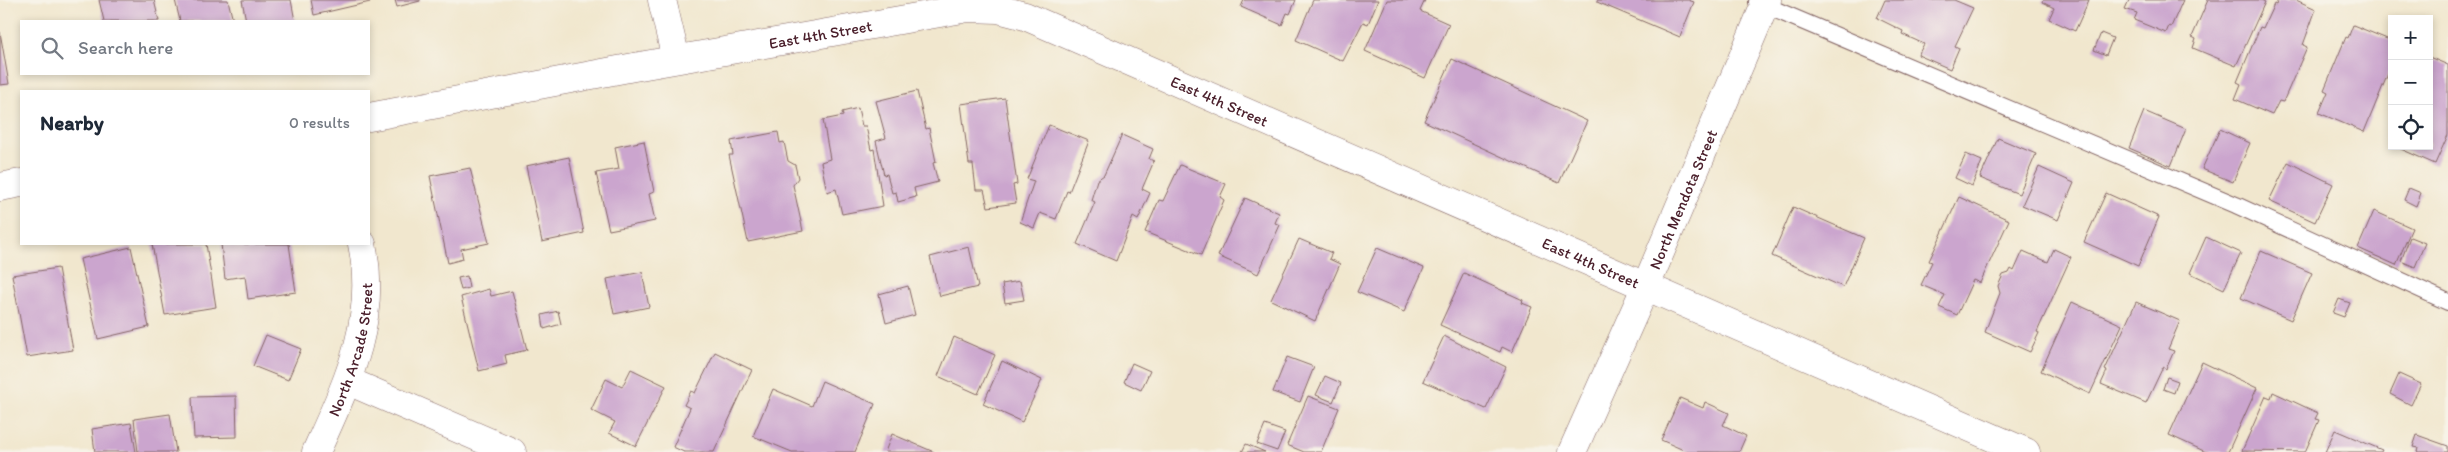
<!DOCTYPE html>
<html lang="en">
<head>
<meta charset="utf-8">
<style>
  body { margin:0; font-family:Itim,sans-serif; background:#f2f2f3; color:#1f2937 }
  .controls { position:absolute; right:15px; top:15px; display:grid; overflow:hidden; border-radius:0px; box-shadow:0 2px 8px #0003 }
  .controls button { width:45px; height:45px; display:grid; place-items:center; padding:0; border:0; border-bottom:1px solid #e0e1e3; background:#fff; color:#1f2937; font:25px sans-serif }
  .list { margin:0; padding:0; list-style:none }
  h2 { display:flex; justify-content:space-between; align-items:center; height:65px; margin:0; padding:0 20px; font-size:21px }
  h2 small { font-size:16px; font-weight:400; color:#747a83 }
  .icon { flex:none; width:28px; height:28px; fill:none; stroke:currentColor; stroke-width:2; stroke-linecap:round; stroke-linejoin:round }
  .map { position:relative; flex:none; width:2448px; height:452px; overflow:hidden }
  .search { position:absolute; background:#fff; box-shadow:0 2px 8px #0003; left:20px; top:20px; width:350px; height:55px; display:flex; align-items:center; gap:12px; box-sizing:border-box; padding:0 18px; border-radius:0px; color:#747a83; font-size:19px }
  .panel { position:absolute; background:#fff; box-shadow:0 2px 8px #0003; left:20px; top:90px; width:350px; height:155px; border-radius:0px }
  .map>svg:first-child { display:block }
  .building { fill:#cba5ce }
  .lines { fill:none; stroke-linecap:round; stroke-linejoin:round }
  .lane-casing { stroke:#846564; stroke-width:18 }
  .street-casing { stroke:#846564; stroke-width:29 }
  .lane { stroke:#fff; stroke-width:16 }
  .street { stroke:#fff; stroke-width:28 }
  .labels { text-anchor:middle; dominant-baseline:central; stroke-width:4.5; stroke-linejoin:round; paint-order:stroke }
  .street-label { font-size:16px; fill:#4a1f2b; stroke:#f7f3e8 }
</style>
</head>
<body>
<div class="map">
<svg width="2448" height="452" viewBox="0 0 2448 452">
  <rect width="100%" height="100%" fill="#f7f3e8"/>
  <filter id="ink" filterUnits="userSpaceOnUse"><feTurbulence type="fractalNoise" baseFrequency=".02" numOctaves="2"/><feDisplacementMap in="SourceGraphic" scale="10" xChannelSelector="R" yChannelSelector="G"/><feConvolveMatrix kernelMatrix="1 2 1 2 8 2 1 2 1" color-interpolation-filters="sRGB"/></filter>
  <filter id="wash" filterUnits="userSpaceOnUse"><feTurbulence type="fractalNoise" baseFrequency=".0096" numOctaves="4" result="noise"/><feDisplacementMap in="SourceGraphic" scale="20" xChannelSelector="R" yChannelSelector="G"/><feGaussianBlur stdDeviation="1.12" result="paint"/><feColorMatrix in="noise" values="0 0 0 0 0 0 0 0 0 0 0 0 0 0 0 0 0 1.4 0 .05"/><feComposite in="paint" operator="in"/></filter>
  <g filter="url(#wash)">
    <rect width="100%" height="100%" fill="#f1e7ce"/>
    <g id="blocks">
      <!-- building -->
      <g class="building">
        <path d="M 99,0 L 154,0 L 159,21 L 104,21 Z"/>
        <path d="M 175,0 L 228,0 L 233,21 L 180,21 Z"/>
        <path d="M 242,0 L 291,0 L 295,21 L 246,21 Z"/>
        <path d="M 311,0 L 369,0 L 370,2 L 314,15 Z"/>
        <path d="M 395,0 L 420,0 L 420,1 L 397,7 Z"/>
        <path d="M 1244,0 L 1296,0 L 1290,14 L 1287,13 L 1282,25 L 1241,7 Z"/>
        <path d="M 1313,0 L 1378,0 L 1368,24 L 1363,22 L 1343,61 L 1296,40 Z"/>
        <path d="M 1387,0 L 1425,0 L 1420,11 L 1449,24 L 1425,78 L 1365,51 Z"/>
        <path d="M 1597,0 L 1688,0 L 1694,2 L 1680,37 L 1597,2 Z"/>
        <path d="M 1885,0 L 1954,0 L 1973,8 L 1955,46 L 1959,48 L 1950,69 L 1918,55 L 1924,44 L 1902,34 L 1903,31 L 1877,18 Z"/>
        <path d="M 2043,0 L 2089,0 L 2075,31 L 2049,19 L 2054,8 L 2042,2 Z"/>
        <path d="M 2129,0 L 2183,0 L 2171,27 L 2169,26 L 2166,33 L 2134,20 L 2137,13 L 2125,9 Z"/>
        <path d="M 2208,0 L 2261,0 L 2265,2 L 2236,66 L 2193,48 L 2196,39 L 2192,37 Z"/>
        <path d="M 2278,0 L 2296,0 L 2316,9 L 2303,45 L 2307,47 L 2283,102 L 2279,101 L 2272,115 L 2235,99 L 2241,84 L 2237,82 L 2260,27 L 2263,28 L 2274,4 L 2276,5 Z"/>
        <path d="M 2353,25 L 2392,41 L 2392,64 L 2364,132 L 2319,113 L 2328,92 L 2324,90 L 2346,37 L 2348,38 Z"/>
        <path d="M 0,32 L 9,84 L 0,85 Z"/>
        <path d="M 2101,33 L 2113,38 L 2106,55 L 2094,50 Z"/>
        <path d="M 2429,57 L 2448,65 L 2448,135 L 2435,164 L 2394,146 L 2429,146 Z"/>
        <path d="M 1452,59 L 1587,121 L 1559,183 L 1424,121 Z"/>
        <path d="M 917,91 L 926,129 L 929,128 L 936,162 L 933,163 L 938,182 L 914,188 L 916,197 L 898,202 L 896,192 L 892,193 L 887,174 L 884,175 L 876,141 L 886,138 L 876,101 Z"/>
        <path d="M 1005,98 L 1017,184 L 1013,185 L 1016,203 L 988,207 L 984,190 L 976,190 L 973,164 L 969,164 L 961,104 Z"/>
        <path d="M 858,108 L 862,126 L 866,126 L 871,150 L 874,149 L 883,206 L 842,214 L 836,189 L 827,192 L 821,162 L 830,159 L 823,120 L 843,116 L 842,112 Z"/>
        <path d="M 2144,111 L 2186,129 L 2171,166 L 2129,148 Z"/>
        <path d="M 1049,125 L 1089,141 L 1069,192 L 1067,191 L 1056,219 L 1040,213 L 1034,228 L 1020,222 L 1034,181 L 1027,179 Z"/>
        <path d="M 2220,129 L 2250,143 L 2233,182 L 2202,169 Z"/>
        <path d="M 778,132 L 780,143 L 784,142 L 788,161 L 795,165 L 798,178 L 793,185 L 803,231 L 748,242 L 729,155 L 733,155 L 731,141 Z"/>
        <path d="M 1122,135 L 1153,149 L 1149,159 L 1154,161 L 1142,189 L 1150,193 L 1138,220 L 1133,217 L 1116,261 L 1077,244 L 1095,202 L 1091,200 L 1097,180 L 1104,175 Z"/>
        <path d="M 1998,138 L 2036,154 L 2019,194 L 1980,178 Z"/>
        <path d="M 644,141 L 654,192 L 649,194 L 655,221 L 609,230 L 596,173 L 619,169 L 615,147 Z"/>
        <path d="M 1966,154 L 1982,161 L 1972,186 L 1955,178 Z"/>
        <path d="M 569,157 L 584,233 L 542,242 L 526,166 Z"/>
        <path d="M 2288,162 L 2333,184 L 2315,222 L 2269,201 Z"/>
        <path d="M 1180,165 L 1226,184 L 1220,197 L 1224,200 L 1201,255 L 1145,232 L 1159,200 L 1163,201 Z"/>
        <path d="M 2039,167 L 2074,183 L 2058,220 L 2022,205 Z"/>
        <path d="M 470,168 L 489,243 L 461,249 L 463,259 L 448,263 L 430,176 Z"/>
        <path d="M 2409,188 L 2421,193 L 2416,206 L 2404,200 Z"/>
        <path d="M 2106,193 L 2159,217 L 2138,266 L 2084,242 Z"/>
        <path d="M 1959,197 L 2009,220 L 1980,283 L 1973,280 L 1957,315 L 1939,307 L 1945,295 L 1921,285 L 1932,262 L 1929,261 Z"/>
        <path d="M 1245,198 L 1279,213 L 1275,223 L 1280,225 L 1258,274 L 1218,256 Z"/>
        <path d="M 1793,207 L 1864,238 L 1843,287 L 1772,256 Z"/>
        <path d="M 2374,211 L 2412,228 L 2396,265 L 2358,248 Z"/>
        <path d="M 2206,237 L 2241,253 L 2224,289 L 2190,273 Z"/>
        <path d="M 2410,237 L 2425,243 L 2415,267 L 2401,261 Z"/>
        <path d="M 1299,239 L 1332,253 L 1329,259 L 1340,264 L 1315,321 L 1271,300 Z"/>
        <path d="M 152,244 L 206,244 L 216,307 L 165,315 Z"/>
        <path d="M 221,244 L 289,244 L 296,292 L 248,299 L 245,276 L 225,279 Z"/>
        <path d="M 131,247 L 149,327 L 98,339 L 80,259 Z"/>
        <path d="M 969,247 L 978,287 L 940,296 L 930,257 Z"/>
        <path d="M 1377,248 L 1424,268 L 1404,312 L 1357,292 Z"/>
        <path d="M 2054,249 L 2071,257 L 2037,332 L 2039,333 L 2030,352 L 1985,332 L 2000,293 L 1998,286 L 2003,275 L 2009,273 L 2011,269 L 2014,271 L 2023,251 L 2048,262 Z"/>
        <path d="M 2261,251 L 2312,273 L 2291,320 L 2241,298 Z"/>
        <path d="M 58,268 L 73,350 L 27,357 L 12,275 Z"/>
        <path d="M 642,272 L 649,307 L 614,314 L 607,279 Z"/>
        <path d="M 1464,273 L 1523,300 L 1522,303 L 1532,307 L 1512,352 L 1502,347 L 1500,352 L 1440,325 Z"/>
        <path d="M 467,276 L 469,288 L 461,290 L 458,278 Z"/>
        <path d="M 1020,281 L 1024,300 L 1005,303 L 1002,284 Z"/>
        <path d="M 908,286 L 915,315 L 886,323 L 879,294 Z"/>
        <path d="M 489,289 L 491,296 L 512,291 L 527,350 L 505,355 L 507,364 L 479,371 L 461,297 Z"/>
        <path d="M 2339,299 L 2350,303 L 2344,317 L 2333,313 Z"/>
        <path d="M 2072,302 L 2122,325 L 2090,394 L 2041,371 Z"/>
        <path d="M 2136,302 L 2180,321 L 2168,349 L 2174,351 L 2166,369 L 2163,367 L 2146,403 L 2101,384 L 2107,371 L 2105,370 Z"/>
        <path d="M 558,311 L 561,324 L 544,329 L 542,315 Z"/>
        <path d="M 266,335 L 301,349 L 288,380 L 253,366 Z"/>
        <path d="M 1444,336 L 1506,367 L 1486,409 L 1423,381 Z"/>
        <path d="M 954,337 L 995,355 L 978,394 L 938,376 Z"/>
        <path d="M 715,352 L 752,370 L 714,452 L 684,452 L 673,447 L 690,408 L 684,405 L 691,391 L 695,393 Z"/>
        <path d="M 1287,357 L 1314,367 L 1300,402 L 1273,392 Z"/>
        <path d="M 1002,361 L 1042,380 L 1022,422 L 983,404 Z"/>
        <path d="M 2202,362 L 2257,388 L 2228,452 L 2206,452 L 2169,435 Z"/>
        <path d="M 1132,363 L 1150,371 L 1141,390 L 1124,382 Z"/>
        <path d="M 631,369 L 666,386 L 636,446 L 609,433 L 615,422 L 591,410 L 606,379 L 622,387 Z"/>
        <path d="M 2399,374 L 2421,384 L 2411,405 L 2390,394 Z"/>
        <path d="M 1325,376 L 1341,383 L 1333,402 L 1316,395 Z"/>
        <path d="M 2167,377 L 2178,381 L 2174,393 L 2163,389 Z"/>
        <path d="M 822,381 L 875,404 L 855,452 L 792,452 L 753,436 L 773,389 L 812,406 Z"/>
        <path d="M 2273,392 L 2318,413 L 2315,419 L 2319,420 L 2305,452 L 2242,451 L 2266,396 L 2271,398 Z"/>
        <path d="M 236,396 L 237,437 L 194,438 L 192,397 Z"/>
        <path d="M 1308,396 L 1339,408 L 1321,452 L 1304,452 L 1287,445 Z"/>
        <path d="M 1680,398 L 1703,408 L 1705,402 L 1729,413 L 1723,425 L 1746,436 L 1739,452 L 1688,452 L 1661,440 Z"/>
        <path d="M 170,414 L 176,452 L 138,452 L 134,419 Z"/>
        <path d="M 131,423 L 136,452 L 95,452 L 92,429 Z"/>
        <path d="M 1265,425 L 1285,432 L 1277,451 L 1257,444 Z"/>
        <path d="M 2335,430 L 2382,450 L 2381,452 L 2325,452 Z"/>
        <path d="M 892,434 L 934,452 L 885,452 Z"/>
        <path d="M 2417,435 L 2448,446 L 2448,452 L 2417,452 L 2418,448 L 2413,447 Z"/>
        <path d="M 1246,444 L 1265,452 L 1242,452 Z"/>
      </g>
    </g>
  </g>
  <g filter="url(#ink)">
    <use href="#blocks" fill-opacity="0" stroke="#846564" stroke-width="1"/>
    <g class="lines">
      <!-- lane casing -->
      <g class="lane-casing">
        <path id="lane" d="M 1757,2 L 2236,205 L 2448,302"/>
      </g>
      <!-- street casing -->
      <g class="street-casing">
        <g id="street">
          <path d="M 662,0 L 676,59"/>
          <path id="s1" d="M 369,117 L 634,67 L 968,8 L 998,9 L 1025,16 L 2026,452"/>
          <path d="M 0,187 L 21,183"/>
          <path d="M 348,381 L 512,452"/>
          <path id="s2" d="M 316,452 C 347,383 378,321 362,244"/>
          <path id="s3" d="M 1572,452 L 1646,286 L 1767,0"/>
        </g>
      </g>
      <!-- lane -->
      <use href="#lane" class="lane"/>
      <!-- street -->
      <use href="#street" class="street"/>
    </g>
  </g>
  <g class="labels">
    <!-- street labels -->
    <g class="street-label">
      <text stroke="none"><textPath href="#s1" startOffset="459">East 4th Street</textPath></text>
      <text stroke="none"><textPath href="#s1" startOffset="879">East 4th Street</textPath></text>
      <text stroke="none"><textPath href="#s3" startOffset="276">North Mendota Street</textPath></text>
      <text stroke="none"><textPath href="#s1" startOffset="1284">East 4th Street</textPath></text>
      <text stroke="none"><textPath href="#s2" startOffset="109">North Arcade Street</textPath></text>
    </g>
  </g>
</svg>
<div class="controls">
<button>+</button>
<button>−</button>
<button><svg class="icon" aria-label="locate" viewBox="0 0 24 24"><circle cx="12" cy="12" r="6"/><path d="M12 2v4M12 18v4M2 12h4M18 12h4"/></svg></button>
</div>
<div class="search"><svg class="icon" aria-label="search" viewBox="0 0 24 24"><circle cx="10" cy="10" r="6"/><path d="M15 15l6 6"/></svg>Search here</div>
<section class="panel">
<h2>Nearby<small>0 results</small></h2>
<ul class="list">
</ul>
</section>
</div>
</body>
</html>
